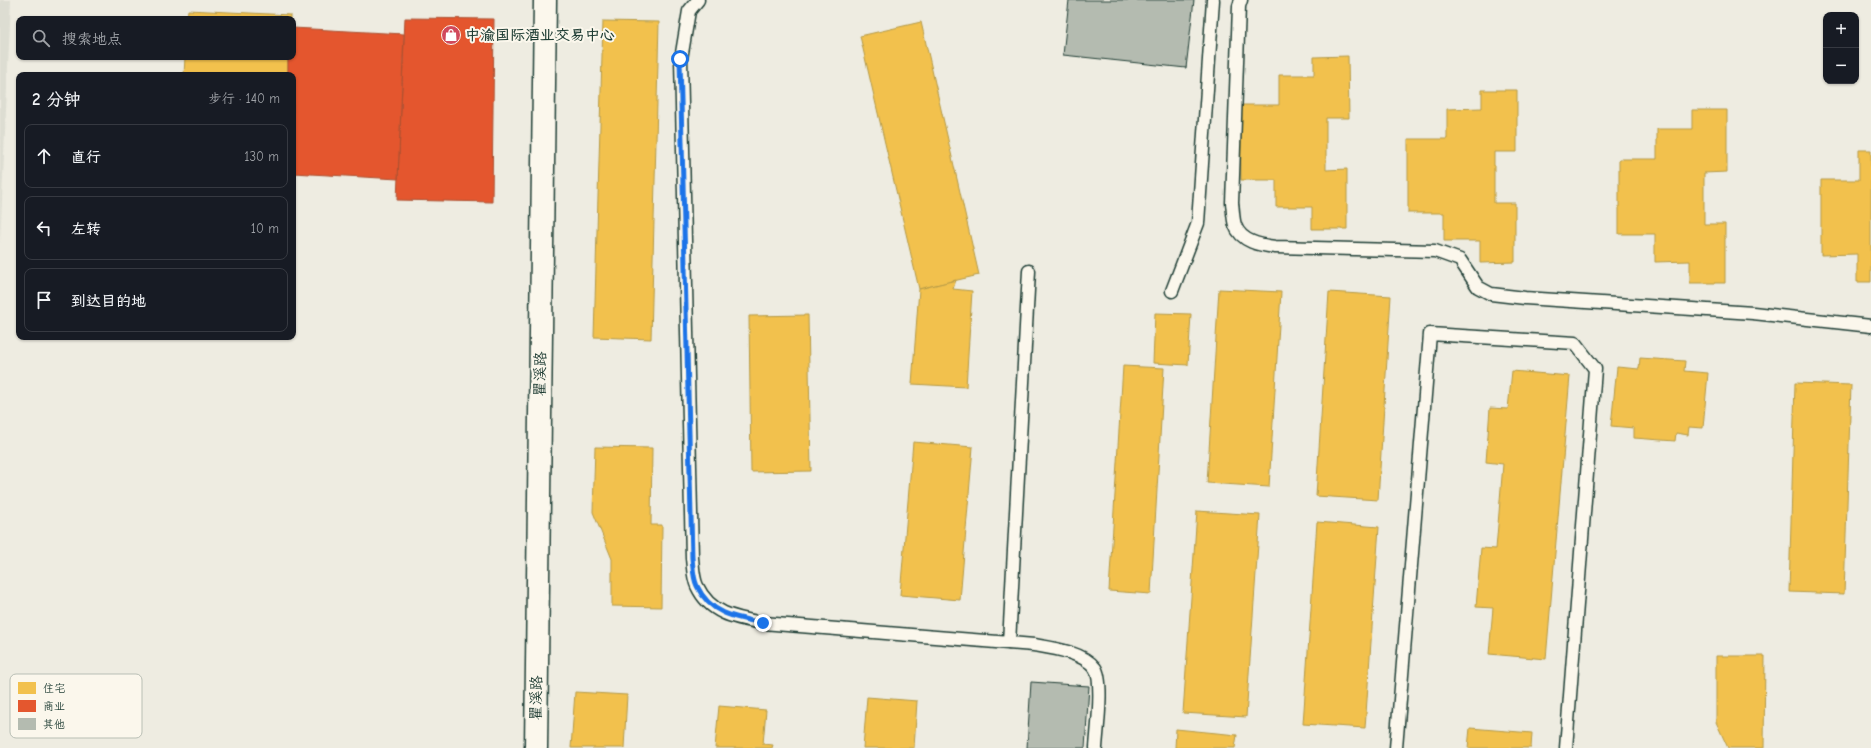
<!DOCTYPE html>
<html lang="zh">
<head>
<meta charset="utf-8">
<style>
  body { margin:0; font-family:"Comic Neue","LXGW WenKai TC",sans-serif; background:#242831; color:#f1f3f6 }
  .controls { position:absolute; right:12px; top:12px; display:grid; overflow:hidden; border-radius:8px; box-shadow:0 1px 3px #0004 }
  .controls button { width:36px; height:36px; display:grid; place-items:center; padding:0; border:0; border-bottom:1px solid #363941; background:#171b24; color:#f1f3f6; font:20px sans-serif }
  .stop { position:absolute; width:12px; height:12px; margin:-9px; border:3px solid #1a73e8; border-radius:50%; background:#fff }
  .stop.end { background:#1a73e8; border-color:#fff; box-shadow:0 1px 4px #0008 }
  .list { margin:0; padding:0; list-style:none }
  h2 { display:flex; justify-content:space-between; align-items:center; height:52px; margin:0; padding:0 16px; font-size:17px }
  h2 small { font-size:13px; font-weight:400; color:#9ea1a6 }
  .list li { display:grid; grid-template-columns:26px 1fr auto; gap:12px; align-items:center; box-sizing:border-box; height:64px; margin:0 8px 8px; padding:0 8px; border:1px solid #363941; border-radius:8px }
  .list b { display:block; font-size:15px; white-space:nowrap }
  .list em { font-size:13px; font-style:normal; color:#9ea1a6 }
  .icon { flex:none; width:22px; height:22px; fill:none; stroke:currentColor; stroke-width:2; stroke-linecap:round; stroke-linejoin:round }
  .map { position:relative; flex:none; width:1871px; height:748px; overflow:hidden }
  .search { position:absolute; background:#171b24; box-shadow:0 1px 3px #0004; left:16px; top:16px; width:280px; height:44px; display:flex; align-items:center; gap:10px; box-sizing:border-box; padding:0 14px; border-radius:8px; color:#9ea1a6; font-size:15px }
  .panel { position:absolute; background:#171b24; box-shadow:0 1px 3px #0004; left:16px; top:72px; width:280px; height:268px; border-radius:8px }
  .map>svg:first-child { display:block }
  .built { fill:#ddddd2 }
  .homes { fill:#f2c14e; stroke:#b39946 }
  .shops { fill:#e4572e; stroke:#a94f30 }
  .building { fill:#b4bbb0; stroke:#1f3d34 }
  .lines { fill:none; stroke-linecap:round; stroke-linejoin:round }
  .lane-casing { stroke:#1f3d34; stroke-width:15 }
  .street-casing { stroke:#1f3d34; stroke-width:25 }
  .lane { stroke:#fbf7ec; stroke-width:12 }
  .street { stroke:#fbf7ec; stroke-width:22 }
  .route { stroke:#1a73e8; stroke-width:5 }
  .labels { text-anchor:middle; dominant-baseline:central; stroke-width:4; stroke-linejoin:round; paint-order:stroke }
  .poi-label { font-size:15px; font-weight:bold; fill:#1f3d34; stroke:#fbf7ec; text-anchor:start }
  .street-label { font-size:15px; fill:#1f3d34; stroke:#fbf7ec }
  .key { fill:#fbf7ec; stroke:#b9bfb5; stroke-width:1 }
  .key-label { font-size:11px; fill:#1f3d34 }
</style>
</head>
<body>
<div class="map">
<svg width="1871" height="748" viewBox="0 0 1871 748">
  <rect width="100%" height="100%" fill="#eeece1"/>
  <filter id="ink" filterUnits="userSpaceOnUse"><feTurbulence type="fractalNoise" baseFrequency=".025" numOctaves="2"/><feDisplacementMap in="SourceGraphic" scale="8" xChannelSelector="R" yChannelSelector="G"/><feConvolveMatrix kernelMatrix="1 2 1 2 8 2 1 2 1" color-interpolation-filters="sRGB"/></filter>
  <g filter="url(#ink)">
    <!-- built -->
    <path class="built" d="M 0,0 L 11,0 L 0,243 Z"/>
    <!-- homes -->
    <g class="homes">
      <path d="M 188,10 L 290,15 L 290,19 L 187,19 Z"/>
      <path d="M 603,21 L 659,22 L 651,339 L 594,337 Z"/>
      <path d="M 921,22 L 979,275 L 919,289 L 860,36 Z"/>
      <path d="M 1348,56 L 1349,118 L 1326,118 L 1326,170 L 1347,169 L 1347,229 L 1312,229 L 1312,207 L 1276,207 L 1276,180 L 1241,180 L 1240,105 L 1279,105 L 1279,75 L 1314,75 L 1314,57 Z"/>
      <path d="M 185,57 L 288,57 L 288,75 L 184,75 Z"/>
      <path d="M 1482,90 L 1517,90 L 1517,152 L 1494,152 L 1494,203 L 1515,203 L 1515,262 L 1480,263 L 1480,241 L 1444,241 L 1444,213 L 1408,213 L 1408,139 L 1447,139 L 1447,109 L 1482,108 Z"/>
      <path d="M 1692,110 L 1727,110 L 1727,172 L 1704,173 L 1704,224 L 1725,224 L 1725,283 L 1690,283 L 1690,261 L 1655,262 L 1655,234 L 1619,234 L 1619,159 L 1657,159 L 1657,129 L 1692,129 Z"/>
      <path d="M 1859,150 L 1871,150 L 1871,282 L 1857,282 L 1857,254 L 1821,255 L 1821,180 L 1859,180 Z"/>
      <path d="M 956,280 L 953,289 L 972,291 L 966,387 L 912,384 L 919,289 Z"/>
      <path d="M 1219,289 L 1281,292 L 1269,487 L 1207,483 Z"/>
      <path d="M 1329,292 L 1391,296 L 1378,500 L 1316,496 Z"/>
      <path d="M 1155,313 L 1191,314 L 1188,365 L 1153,363 Z"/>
      <path d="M 808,315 L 811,471 L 751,472 L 749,316 Z"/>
      <path d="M 1640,358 L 1685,361 L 1684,371 L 1708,373 L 1703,428 L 1689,427 L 1688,435 L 1676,433 L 1675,441 L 1634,438 L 1634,428 L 1611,426 L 1617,367 L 1639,369 Z"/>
      <path d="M 1123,366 L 1164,368 L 1151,594 L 1109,591 Z"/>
      <path d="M 1512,371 L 1570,376 L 1546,659 L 1489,654 L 1493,608 L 1476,607 L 1481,548 L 1496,549 L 1503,464 L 1486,462 L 1490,408 L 1508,409 Z"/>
      <path d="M 1795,383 L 1851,385 L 1844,594 L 1789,592 Z"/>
      <path d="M 913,442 L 973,447 L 960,600 L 900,595 Z"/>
      <path d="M 595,447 L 652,448 L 651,525 L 662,525 L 661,607 L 612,606 L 612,559 L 593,512 Z"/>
      <path d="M 1197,511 L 1260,515 L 1246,717 L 1183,713 Z"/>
      <path d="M 1317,522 L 1379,527 L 1365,728 L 1303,724 Z"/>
      <path d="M 1716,656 L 1765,656 L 1764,748 L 1728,748 L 1716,722 Z"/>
      <path d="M 575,692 L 627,695 L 624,748 L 571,748 Z"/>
      <path d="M 867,697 L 917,701 L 914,748 L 863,748 Z"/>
      <path d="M 719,706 L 766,710 L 763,744 L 773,745 L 772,748 L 715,748 Z"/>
      <path d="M 1470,728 L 1532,733 L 1531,748 L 1468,748 Z"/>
      <path d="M 1176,729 L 1237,735 L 1235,748 L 1175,748 Z"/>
    </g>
    <!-- shops -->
    <g class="shops">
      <path d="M 405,18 L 494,19 L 492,202 L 397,200 Z"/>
      <path d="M 293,28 L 404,34 L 398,179 L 293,173 L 293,75 L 288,75 L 288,57 L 293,57 Z"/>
    </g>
    <!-- building -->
    <g class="building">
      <path d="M 1069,0 L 1194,0 L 1186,68 L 1063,55 Z"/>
      <path d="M 1031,682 L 1089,686 L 1085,748 L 1027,748 Z"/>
    </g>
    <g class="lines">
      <!-- lane casing -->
      <g class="lane-casing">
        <g id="lane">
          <path d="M 698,0 L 689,11 L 681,59 L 692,558 C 693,566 693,578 697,586 C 710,614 735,618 763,623 L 1034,645 C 1052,648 1083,652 1095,668 C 1104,681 1097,730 1096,748"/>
          <path d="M 1241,0 L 1239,6 L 1232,203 C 1233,210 1233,219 1235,225 C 1241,242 1260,245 1275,247 L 1435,251 L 1460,260 L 1478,287 L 1491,294 L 1525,298 L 1753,313 L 1871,326"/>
          <path d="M 1172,291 L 1198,223 L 1213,0"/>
          <path d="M 1009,643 L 1029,271"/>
          <path d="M 1396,748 L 1430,334 L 1575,343 L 1595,369 L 1566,748"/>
        </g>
      </g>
      <!-- street casing -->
      <g class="street-casing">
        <path id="street" d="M 536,748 L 545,0"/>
      </g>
      <!-- lane -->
      <use href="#lane" class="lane"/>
      <!-- street -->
      <use href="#street" class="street"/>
    </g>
  </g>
  <g class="lines" filter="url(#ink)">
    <!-- route -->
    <path class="route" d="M 680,59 L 692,558 C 693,566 693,578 697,586 C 710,614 735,618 763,623"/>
  </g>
  <!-- icons -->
  <defs>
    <g id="shop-disc" transform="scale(1)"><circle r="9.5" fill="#d1495b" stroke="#fbf7ec"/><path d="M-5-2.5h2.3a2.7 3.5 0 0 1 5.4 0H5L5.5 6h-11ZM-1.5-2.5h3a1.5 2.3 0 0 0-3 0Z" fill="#fff"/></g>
  </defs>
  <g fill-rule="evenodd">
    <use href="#shop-disc" x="451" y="35"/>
  </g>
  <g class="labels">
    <!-- poi labels -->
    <g class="poi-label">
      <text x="465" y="35">中渝国际酒业交易中心</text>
    </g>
    <!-- street labels -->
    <g class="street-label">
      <text transform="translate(540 374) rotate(-89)">瞿溪路</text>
      <text transform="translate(536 698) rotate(-89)">瞿溪路</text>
    </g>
  </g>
  <!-- legend -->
  <rect x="10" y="674" width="132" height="64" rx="6" class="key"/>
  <rect x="18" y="682" width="18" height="12" fill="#f2c14e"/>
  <rect x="18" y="700" width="18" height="12" fill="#e4572e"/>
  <rect x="18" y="718" width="18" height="12" fill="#b4bbb0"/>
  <g class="key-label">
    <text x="43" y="692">住宅</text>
    <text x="43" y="710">商业</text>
    <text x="43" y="728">其他</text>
  </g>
</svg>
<div class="controls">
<button>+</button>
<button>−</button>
</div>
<div class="stop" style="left:680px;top:59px"></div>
<div class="stop end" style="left:763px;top:623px"></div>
<div class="search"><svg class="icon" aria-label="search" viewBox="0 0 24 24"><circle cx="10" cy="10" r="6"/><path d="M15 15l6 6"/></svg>搜索地点</div>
<section class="panel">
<h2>2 分钟<small>步行 · 140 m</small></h2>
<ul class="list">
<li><svg class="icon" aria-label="ahead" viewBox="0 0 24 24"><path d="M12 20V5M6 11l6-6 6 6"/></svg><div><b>直行</b></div><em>130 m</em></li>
<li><svg class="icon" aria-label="left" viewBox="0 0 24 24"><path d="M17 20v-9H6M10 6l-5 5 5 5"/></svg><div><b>左转</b></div><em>10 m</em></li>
<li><svg class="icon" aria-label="arrive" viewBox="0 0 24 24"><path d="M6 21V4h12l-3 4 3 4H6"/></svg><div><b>到达目的地</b></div></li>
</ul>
</section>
</div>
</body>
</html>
